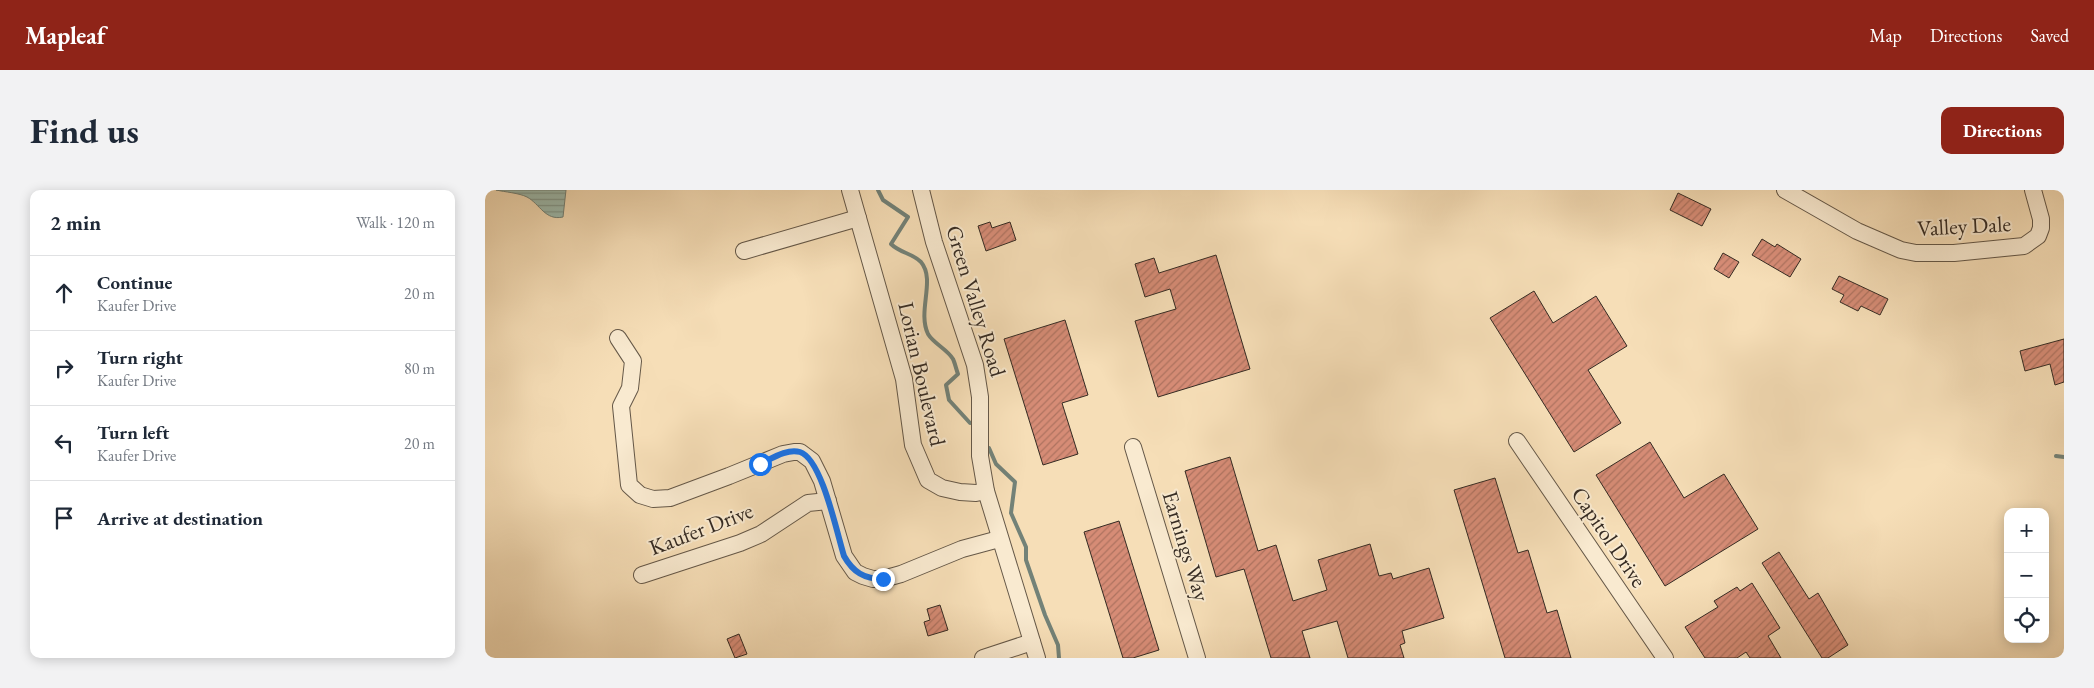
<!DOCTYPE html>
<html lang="en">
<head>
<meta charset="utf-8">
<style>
  body { margin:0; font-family:"EB Garamond",serif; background:#f2f2f3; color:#1f2937 }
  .controls { position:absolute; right:15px; bottom:15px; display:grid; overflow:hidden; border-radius:10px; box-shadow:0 2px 12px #0003 }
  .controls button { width:45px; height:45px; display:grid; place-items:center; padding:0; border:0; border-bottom:1px solid #e0e1e3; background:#fff; color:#1f2937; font:25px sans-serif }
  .stop { position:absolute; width:15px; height:15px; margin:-11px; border:4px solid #1a73e8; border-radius:50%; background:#fff }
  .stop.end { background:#1a73e8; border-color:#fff; box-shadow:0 1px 5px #0008 }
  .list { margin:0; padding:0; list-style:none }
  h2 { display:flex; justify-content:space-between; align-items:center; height:65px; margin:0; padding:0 20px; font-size:21px }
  h2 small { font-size:16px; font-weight:400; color:#747a83 }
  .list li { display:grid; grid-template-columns:32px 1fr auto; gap:15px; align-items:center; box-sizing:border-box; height:75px; padding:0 20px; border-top:1px solid #e0e1e3 }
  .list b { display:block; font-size:19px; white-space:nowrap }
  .list p { margin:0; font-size:16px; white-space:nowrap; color:#747a83 }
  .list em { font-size:16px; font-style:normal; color:#747a83 }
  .icon { flex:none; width:28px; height:28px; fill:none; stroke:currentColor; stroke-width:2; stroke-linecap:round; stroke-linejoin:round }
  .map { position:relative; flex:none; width:1579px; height:468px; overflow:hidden; border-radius:10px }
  header { display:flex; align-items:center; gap:30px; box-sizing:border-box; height:70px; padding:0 25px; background:#8f2418; color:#fff }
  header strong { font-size:24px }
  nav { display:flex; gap:28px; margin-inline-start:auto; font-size:18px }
  .intro { display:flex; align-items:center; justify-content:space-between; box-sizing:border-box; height:120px; padding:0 30px }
  h1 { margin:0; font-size:35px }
  .button { padding:12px 22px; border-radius:10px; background:#8f2418; color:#fff; font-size:18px; font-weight:700 }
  main { display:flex; gap:30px; padding:0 30px }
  aside { flex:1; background:#fff; border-radius:10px; box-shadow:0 2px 12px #0003 }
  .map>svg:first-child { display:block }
  .water { fill:url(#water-rules); stroke:#738278 }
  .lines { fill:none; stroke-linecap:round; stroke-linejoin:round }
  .stream { stroke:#738278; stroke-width:4 }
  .building { fill:url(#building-hatch); stroke:#352b23 }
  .minor-casing { stroke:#655848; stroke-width:18 }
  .minor { stroke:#f9ead0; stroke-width:16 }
  .route { stroke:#1a73e8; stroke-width:6 }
  .labels { text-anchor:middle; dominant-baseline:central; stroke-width:4; stroke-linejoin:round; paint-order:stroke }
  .street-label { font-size:22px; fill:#352b23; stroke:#f9ead0 }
</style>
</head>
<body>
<header>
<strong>Mapleaf</strong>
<nav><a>Map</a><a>Directions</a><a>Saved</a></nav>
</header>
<div class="intro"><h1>Find us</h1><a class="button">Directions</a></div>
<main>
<aside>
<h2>2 min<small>Walk · 120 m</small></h2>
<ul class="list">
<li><svg class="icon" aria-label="ahead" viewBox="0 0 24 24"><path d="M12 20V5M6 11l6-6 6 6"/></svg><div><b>Continue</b><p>Kaufer Drive</p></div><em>20 m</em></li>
<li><svg class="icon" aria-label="right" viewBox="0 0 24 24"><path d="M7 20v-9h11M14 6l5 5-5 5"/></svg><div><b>Turn right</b><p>Kaufer Drive</p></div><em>80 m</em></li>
<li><svg class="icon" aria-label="left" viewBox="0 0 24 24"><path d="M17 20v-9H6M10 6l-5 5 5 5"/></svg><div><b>Turn left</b><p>Kaufer Drive</p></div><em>20 m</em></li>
<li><svg class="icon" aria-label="arrive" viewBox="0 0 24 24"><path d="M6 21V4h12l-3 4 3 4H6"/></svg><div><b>Arrive at destination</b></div></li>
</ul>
</aside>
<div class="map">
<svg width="1579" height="468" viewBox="0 0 1579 468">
  <defs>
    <pattern id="water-rules" width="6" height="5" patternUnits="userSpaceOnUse" patternTransform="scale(1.25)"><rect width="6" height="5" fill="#9dbcb0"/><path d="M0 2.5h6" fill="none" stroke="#81998f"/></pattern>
    <pattern id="building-hatch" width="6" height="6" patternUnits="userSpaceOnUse" patternTransform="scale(1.25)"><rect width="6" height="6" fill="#d68c76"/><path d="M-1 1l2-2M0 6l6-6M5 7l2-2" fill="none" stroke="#ae7360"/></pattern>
  </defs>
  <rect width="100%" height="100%" fill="#f6deb7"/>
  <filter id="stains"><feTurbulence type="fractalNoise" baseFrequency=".004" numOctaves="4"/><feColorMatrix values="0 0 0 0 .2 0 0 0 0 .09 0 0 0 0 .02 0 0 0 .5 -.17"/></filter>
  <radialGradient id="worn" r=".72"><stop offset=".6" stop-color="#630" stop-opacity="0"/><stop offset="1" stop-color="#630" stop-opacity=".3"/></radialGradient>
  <!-- water -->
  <path class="water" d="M 11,0 L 81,0 L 78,27 C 60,31 55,14 42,7 C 34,3 20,2 11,0 Z"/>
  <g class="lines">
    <!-- stream -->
    <g class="stream">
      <path d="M 393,0 L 398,10 L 423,27 L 406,54 C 415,63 427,63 436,72 C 451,90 432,121 443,144 C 449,154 462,159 468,169 C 470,173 471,179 473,184 L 461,195 L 464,210 L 485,233"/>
      <path d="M 504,258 L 511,274 L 530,292 L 526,323 L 541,357 L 541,370 L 560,425 L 573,455 L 574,468"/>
      <path d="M 1571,266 L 1579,267"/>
    </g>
  </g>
  <!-- building -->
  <g class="building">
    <path d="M 1193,3 L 1226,19 L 1217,36 L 1185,20 Z"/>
    <path d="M 505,32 L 507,38 L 525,32 L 531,50 L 501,61 L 493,36 Z"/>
    <path d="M 1277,49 L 1290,57 L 1292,54 L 1316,69 L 1305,87 L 1267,65 Z"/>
    <path d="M 1238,63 L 1254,72 L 1244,88 L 1229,79 Z"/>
    <path d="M 731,65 L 765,179 L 673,207 L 650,131 L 691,119 L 685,99 L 660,107 L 650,74 L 669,68 L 674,83 Z"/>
    <path d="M 1354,86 L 1403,109 L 1395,125 L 1376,116 L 1373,121 L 1355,112 L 1359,105 L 1347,99 Z"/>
    <path d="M 1049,101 L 1068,133 L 1111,106 L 1142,156 L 1103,180 L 1136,233 L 1089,262 L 1005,128 Z"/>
    <path d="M 580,130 L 603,205 L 577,213 L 593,264 L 558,275 L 519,149 Z"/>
    <path d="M 1579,149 L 1579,192 L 1570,195 L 1565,174 L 1540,181 L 1535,161 Z"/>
    <path d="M 1165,252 L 1199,308 L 1239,284 L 1273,339 L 1180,396 L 1111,285 Z"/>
    <path d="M 745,267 L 773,361 L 791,355 L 808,411 L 842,400 L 833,370 L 885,354 L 894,386 L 906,383 L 908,389 L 944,378 L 959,428 L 917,441 L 920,453 L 915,455 L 919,468 L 863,468 L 852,431 L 817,441 L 825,468 L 786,468 L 759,379 L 731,387 L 700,281 Z"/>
    <path d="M 1010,288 L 1033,363 L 1043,360 L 1062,423 L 1072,420 L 1086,468 L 1020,468 L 969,300 Z"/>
    <path d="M 634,331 L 674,460 L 648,468 L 638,468 L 599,342 Z"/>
    <path d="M 1294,362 L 1324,409 L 1333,403 L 1363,455 L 1343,468 L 1337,468 L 1277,373 Z"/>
    <path d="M 1267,393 L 1295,438 L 1283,446 L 1296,468 L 1265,468 L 1261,462 L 1252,468 L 1220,468 L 1200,437 L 1233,417 L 1229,411 L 1252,397 L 1255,401 Z"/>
    <path d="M 455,415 L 463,440 L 443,446 L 439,432 L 445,430 L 442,419 Z"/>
    <path d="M 254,444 L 262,464 L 250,468 L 242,449 Z"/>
  </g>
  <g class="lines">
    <!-- minor casing -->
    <g class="minor-casing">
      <g id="minor">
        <path d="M 365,0 L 419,189 L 428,255 L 443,290 L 457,298 L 475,302 L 491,303 L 501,301"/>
        <path d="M 436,0 L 449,52 L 490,175 L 495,207 L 495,266 L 501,301 L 552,468"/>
        <path d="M 1300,0 L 1372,41 L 1416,60 L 1431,63 L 1469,63 L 1539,56 L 1553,46 L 1556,38 L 1556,29 L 1548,0"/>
        <path d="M 259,61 L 373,28"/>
        <path d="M 133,148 L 148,171 L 145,198 L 136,216 L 144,295 L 155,305 L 168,309 L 185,308 L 244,286 L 298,264 L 309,262 L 315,262 L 327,271 L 337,291 L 359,366 L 370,382 L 378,386 L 388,389 L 398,389 L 416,384 L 477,359 L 514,349"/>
        <path d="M 1032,251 L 1180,468"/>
        <path d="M 648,257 L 712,468"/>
        <path d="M 157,385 L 255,353 L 276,344 L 323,313 L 343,311"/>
        <path d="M 498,468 L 547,452"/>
      </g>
    </g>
    <!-- minor -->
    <use href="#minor" class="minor"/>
  </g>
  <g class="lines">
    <!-- route -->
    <path class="route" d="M 275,274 C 286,269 302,258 315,262 C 337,269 352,344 359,366 C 368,382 379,389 398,389"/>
  </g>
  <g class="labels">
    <!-- street labels -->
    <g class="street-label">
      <text transform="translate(1479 36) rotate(-3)">Valley Dale</text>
      <text transform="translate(491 111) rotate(73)">Green Valley Road</text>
      <text transform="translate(437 184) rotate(77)">Lorian Boulevard</text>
      <text transform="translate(216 339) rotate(-21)">Kaufer Drive</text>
      <text transform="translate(1124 347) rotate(56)">Capitol Drive</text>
      <text transform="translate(701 356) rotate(73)">Earnings Way</text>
    </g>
  </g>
  <rect width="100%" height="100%" filter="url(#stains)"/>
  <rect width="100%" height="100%" fill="url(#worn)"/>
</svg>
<div class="controls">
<button>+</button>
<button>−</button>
<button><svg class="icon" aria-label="locate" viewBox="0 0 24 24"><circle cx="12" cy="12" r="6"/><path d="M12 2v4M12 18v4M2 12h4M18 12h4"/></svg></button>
</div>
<div class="stop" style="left:275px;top:274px"></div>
<div class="stop end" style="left:398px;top:389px"></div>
</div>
</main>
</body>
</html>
